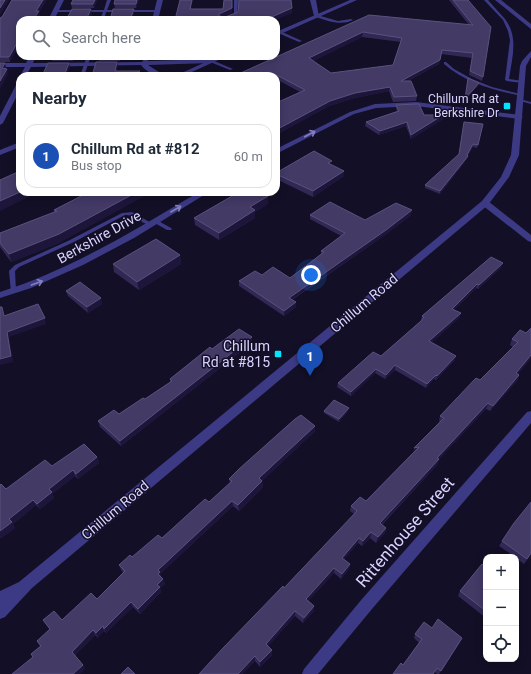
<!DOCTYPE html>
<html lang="en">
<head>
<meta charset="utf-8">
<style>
  body { margin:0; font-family:Roboto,sans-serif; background:#f6f6f7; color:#1f2937 }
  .controls { position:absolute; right:12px; bottom:12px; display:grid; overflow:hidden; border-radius:8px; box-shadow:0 2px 10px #0003 }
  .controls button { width:36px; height:36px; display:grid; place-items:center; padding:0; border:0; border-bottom:1px solid #e0e1e3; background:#fff; color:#1f2937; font:20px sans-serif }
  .you { position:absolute; left:311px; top:275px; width:14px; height:14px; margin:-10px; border:3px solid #fff; border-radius:50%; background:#1a73e8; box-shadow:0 0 0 6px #1a73e833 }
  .badge { display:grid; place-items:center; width:26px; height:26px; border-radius:50%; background:#0f766e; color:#fff; font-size:13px; font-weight:700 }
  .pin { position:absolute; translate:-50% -33px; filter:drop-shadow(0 1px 2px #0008) }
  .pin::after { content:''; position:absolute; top:21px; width:14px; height:12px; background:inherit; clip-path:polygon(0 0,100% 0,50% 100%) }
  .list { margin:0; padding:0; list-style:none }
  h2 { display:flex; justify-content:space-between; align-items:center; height:52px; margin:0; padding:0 16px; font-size:17px }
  h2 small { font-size:13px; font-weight:400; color:#747a83 }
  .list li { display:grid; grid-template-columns:26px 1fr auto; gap:12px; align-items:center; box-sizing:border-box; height:64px; margin:0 8px 8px; padding:0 8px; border:1px solid #e0e1e3; border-radius:12px }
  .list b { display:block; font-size:15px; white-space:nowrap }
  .list p { margin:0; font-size:13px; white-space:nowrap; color:#747a83 }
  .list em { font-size:13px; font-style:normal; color:#747a83 }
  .icon { flex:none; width:22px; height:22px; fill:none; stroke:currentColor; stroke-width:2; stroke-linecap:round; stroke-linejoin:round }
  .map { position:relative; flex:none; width:531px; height:674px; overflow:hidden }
  .search { position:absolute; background:#fff; box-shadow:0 2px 10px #0003; left:16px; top:16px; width:264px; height:44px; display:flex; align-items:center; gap:10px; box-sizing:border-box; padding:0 14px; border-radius:12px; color:#747a83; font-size:15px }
  .panel { position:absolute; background:#fff; box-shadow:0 2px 10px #0003; left:16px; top:72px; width:264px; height:124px; border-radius:12px }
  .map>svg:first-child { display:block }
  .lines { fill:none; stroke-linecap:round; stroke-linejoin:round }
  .service { fill:#3d3a85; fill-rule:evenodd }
  .minor { fill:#3d3a85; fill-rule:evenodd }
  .tertiary { fill:#3d3a85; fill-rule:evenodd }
  .wall { fill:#312854; fill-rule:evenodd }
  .shaded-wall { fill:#1d163a }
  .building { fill:#433a66; stroke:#5a527e; fill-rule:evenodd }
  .oneway { stroke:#837fbc }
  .poi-dot { fill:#00e5ff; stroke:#130f26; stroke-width:1.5 }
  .labels { text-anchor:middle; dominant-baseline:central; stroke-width:3; stroke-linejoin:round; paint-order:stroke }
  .far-poi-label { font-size:12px; fill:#d9d4ff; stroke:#130f26; text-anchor:end }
  .street-label { font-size:14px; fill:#d9d4ff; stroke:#130f26 }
  .poi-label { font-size:14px; fill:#d9d4ff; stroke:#130f26; text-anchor:end }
  .near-street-label { font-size:17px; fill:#d9d4ff; stroke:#130f26 }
</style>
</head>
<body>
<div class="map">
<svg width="531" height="674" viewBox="0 0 531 674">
  <rect width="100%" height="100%" fill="#130f26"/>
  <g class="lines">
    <!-- service -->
    <g class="service">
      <path d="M 107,0 L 111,0 L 107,10 L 157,10 L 159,11 L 157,12 L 106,12 L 104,20 L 100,20 L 103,12 L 55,12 L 53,11 L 55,10 L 104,10 Z"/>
      <path d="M 234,0 L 238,0 L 237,16 L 225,20 L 220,20 L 234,14 Z"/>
      <path d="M 484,0 L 488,0 C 493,6 499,12 505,19 C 519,37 512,58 509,79 L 523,81 L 523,83 L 507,81 L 505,80 L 510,40 L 508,31 L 503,20 Z"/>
      <path d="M 317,15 L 338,21 L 351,19 L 353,20 C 341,26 328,21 316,17 L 315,16 Z"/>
      <path d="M 278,31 L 280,31 L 302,41 L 299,42 L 278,33 Z"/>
      <path d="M 87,56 L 91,56 L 84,76 L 80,76 Z"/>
      <path d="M 210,60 L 212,60 L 233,69 L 230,70 L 210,62 Z"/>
      <path d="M 444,62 L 446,62 L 454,69 L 472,79 L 492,87 L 524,95 L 522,96 C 493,90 466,83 444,64 Z"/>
      <path d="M 520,99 L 531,102 L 531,104 L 520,101 Z"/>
      <path d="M 132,212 L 153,224 L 152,225 C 141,225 137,214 125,215 L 74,242 L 19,267 L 15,271 L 16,291 L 15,292 L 11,292 L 9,271 L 15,265 L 70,240 L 122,213 Z"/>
      <path d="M 155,219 L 171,228 L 172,229 L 171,230 L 167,230 L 153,222 L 152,221 Z"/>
    </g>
    <!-- minor -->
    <g class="minor">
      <path d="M 58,0 L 64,0 L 54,20 L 48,20 Z"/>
      <path d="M 157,0 L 163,0 L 158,20 L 152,20 Z"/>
      <path d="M 310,0 L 316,0 L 319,17 L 314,16 Z"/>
      <path d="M 30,56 L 36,56 L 33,63 L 142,62 L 145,58 L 147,59 L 148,61 L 211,59 L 214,61 L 211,63 L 148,65 L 165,76 C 156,76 147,73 141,65 L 31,67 L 26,76 L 20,76 L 25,67 L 0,67 L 0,63 L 26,63 Z"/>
      <path d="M 20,81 L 20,90 L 3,123 L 0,125 L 0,116 L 17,83 Z"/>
      <path d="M 416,102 L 520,115 L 523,117 L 520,119 L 416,106 L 376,108 L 354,114 L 276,154 L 276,149 L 350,112 L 375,104 Z"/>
      <path d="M 199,192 L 209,192 L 134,238 L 83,265 L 31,288 L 0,298 L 0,292 C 72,269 135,230 199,192 Z"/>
      <path d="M 482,201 L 488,201 L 531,235 L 531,242 L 528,241 L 482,205 Z"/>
      <path d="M 531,411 L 531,423 L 372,609 L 318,674 L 302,674 L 304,669 L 362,599 L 527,412 Z"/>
    </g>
    <!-- tertiary -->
    <g class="tertiary">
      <path d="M 350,0 L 357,0 L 276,36 L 276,32 Z"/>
      <path d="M 495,0 L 501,0 L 531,24 L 531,29 Z"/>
      <path d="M 531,51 L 531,57 L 526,66 L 519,155 L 509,177 L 488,205 L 32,588 L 5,617 L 0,619 L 0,591 L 19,582 L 482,201 L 501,177 L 511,155 L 520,66 L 522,61 Z"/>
      <path d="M 219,56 L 227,56 L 183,76 L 175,76 Z"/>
      <path d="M 20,142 L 20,147 L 0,155 L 0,150 Z"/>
    </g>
  </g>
  <!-- wall -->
  <g class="wall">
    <path d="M 97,0 L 94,8 L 72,8 L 71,4 Z"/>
    <path d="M 115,0 L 139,0 L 136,8 L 115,8 L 114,4 Z"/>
    <path d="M 449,0 L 468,0 L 483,77 L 482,81 L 469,75 L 472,58 L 441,54 L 439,64 L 408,81 L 417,96 L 416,101 L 393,102 L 389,91 L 355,98 L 329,106 L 276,135 L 276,103 L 300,92 L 276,79 L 276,76 L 234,76 L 369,15 L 469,25 ZM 362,37 L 401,42 L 393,65 L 331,73 L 313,61 Z"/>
    <path d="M 39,13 L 40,16 L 20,20 L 10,62 L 0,62 L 0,18 Z"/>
    <path d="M 51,56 L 75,56 L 73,61 L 52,61 Z"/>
    <path d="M 99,56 L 121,56 L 120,61 L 99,61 Z"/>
    <path d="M 396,105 L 424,115 L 443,119 L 411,139 L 406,126 L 379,135 L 365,126 L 366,122 L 397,111 L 396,109 Z"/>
    <path d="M 483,124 L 477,148 L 473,147 L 468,155 L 467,159 L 440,194 L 425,188 L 425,185 L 459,155 Z"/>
    <path d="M 332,165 L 344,176 L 313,197 L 276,179 L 276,173 Z"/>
    <path d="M 89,192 L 61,242 L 11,262 L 0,247 L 0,233 L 55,212 L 54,210 Z"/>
    <path d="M 268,204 L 255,212 L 255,218 L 219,240 L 195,225 L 194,218 Z"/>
    <path d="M 310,215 L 365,220 L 411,215 L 385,235 L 292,300 L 296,307 L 284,316 L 239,286 L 239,281 L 262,275 L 290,278 L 321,254 L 321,251 L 341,236 L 310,219 Z"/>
    <path d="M 180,255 L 181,264 L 139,290 L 114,272 L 113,264 Z"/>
    <path d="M 502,267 L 478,289 L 476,288 L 454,310 L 461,313 L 459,318 L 431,343 L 455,360 L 436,380 L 434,379 L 426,388 L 395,370 L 385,379 L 375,373 L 351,396 L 337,387 L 338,383 L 381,356 L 422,320 L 421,320 L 422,316 Z"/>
    <path d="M 66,291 L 102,304 L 88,313 L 68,296 Z"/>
    <path d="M 531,328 L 531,358 L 518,374 L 519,375 L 517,381 L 490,411 L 486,409 L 439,459 L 437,465 L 382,525 L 386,528 L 385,533 L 376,543 L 370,538 L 362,546 L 358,543 L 344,559 L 350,564 L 349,569 L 341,579 L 334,573 L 308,601 L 314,606 L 314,611 L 303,623 L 295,616 L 268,646 L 272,655 L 260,667 L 255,661 L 242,674 L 199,674 L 284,588 L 354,514 L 350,511 L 351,506 L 366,501 L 413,453 L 440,422 L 439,421 L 440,416 L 480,380 L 513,347 L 510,345 L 512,339 L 526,333 Z"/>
    <path d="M 252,337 L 252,343 L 121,446 L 100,427 L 98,421 L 119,414 L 145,399 L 170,382 L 170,379 L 212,349 Z"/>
    <path d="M 324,411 L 348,411 L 339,422 L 324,413 Z"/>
    <path d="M 315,426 L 315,431 L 262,481 L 263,487 L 239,511 L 233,506 L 160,574 L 165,584 L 160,588 L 161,592 L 140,614 L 133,607 L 106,633 L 104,631 L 98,638 L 95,635 L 75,655 L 83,665 L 85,669 L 33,657 L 31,654 L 40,646 L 37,641 L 50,630 L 43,620 L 62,620 L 97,599 L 123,573 L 121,570 L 119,565 L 162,538 L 209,502 L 230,483 L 229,479 Z"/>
    <path d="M 97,457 L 99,463 L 78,479 L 75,476 L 52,494 L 54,498 L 40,509 L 36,505 L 13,524 L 15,528 L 1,538 L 0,537 L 0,485 L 6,489 L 52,466 Z"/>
    <path d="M 502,541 L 531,554 L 524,564 L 516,558 L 516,557 L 515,557 L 499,546 Z"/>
    <path d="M 486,567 L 486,618 L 458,596 L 460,591 Z"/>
    <path d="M 432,628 L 462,638 L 439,674 L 437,674 L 435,672 L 393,674 L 403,665 L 419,643 L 414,638 L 415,634 Z"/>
  </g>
  <!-- shaded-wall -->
  <g class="shaded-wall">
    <path d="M 5,0 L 9,0 L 0,15 L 0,8 Z"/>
    <path d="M 43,0 L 47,0 L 39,13 L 40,16 L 37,20 L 33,20 L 36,11 Z"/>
    <path d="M 95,0 L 97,0 L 94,8 L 93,4 Z"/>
    <path d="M 137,0 L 139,0 L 136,8 L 136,4 Z"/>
    <path d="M 192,0 L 193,0 L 190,14 L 190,9 Z"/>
    <path d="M 232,0 L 232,13 L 219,19 L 219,14 Z"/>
    <path d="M 292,8 L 292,13 L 276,20 L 265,20 Z"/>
    <path d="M 91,9 L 92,14 L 89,20 L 86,20 Z"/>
    <path d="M 134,9 L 134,14 L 132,20 L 130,20 Z"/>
    <path d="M 363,32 L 362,37 L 309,63 L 309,58 Z"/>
    <path d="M 20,38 L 20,44 L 10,62 L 9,57 Z"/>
    <path d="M 442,50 L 439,64 L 400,85 L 401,81 Z"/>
    <path d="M 72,56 L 75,56 L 73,61 Z"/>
    <path d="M 117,62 L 118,67 L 116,76 L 115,71 Z"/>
    <path d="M 5,63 L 6,68 L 2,68 Z"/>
    <path d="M 69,63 L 70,68 L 67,76 L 64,76 Z"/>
    <path d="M 7,69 L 8,74 L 0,89 L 0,81 Z"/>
    <path d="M 140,71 L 141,76 L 129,76 Z"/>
    <path d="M 479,83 L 478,86 L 464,101 L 465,99 Z"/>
    <path d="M 390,87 L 389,91 L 355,98 L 329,106 L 276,135 L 276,130 L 330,101 L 355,93 Z"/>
    <path d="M 443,115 L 443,119 L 411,139 L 411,135 Z"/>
    <path d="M 407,122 L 406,126 L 379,135 L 380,131 Z"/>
    <path d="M 473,144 L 473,147 L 466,158 L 467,155 Z"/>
    <path d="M 468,156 L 467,159 L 440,194 L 440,191 Z"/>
    <path d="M 344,171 L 344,176 L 313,197 L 313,191 Z"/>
    <path d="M 20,192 L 39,192 L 0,211 L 0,201 Z"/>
    <path d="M 137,192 L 152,192 L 61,242 L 11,262 L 9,254 Z"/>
    <path d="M 268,196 L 268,204 L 255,212 L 255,218 L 219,240 L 219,233 L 250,207 Z"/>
    <path d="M 412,210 L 411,215 L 385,235 L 288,302 L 289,298 Z"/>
    <path d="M 180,255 L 181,264 L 139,290 L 137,282 Z"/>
    <path d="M 503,263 L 502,267 L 478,289 L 479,285 Z"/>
    <path d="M 477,284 L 476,288 L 451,313 L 452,309 Z"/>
    <path d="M 101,298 L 102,304 L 88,313 L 87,307 Z"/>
    <path d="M 296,302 L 296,307 L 284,316 L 284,311 Z"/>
    <path d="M 461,313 L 459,318 L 428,346 L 429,341 Z"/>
    <path d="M 45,318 L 46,324 L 9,337 L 13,362 L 0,365 L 0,359 L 7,332 Z"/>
    <path d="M 252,337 L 252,343 L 121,446 L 120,441 Z"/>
    <path d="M 531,355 L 531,358 L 514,379 L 516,373 Z"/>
    <path d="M 456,356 L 455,360 L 436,380 L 437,376 Z"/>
    <path d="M 395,365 L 395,370 L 385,379 L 386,375 Z"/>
    <path d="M 376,369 L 375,373 L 351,396 L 351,392 Z"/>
    <path d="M 436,375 L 434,379 L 426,388 L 427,384 Z"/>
    <path d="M 519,375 L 517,381 L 490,411 L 493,406 Z"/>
    <path d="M 488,403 L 486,409 L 439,459 L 437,465 L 378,528 L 380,523 L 437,458 Z"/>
    <path d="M 349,408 L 348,411 L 339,422 L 339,419 Z"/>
    <path d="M 315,426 L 315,431 L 259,484 L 259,478 Z"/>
    <path d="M 419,447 L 413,453 L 414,448 Z"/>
    <path d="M 97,457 L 99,463 L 78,479 L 76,474 Z"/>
    <path d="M 73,470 L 75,476 L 52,494 L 54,498 L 40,509 L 37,504 L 49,489 Z"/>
    <path d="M 262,481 L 263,487 L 239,511 L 238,505 Z"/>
    <path d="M 33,500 L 36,505 L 13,524 L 15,528 L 1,538 L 0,536 L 0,531 L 9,519 Z"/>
    <path d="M 232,501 L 233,506 L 160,574 L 161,577 L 158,574 L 158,570 Z"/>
    <path d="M 386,528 L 385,533 L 376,543 L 378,537 Z"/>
    <path d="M 371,532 L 370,538 L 362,546 L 363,541 Z"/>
    <path d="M 359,538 L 358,543 L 341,563 L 342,558 Z"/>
    <path d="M 350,564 L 349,569 L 341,579 L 342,574 Z"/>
    <path d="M 334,568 L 334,573 L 305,604 L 306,599 Z"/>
    <path d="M 163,579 L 165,584 L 160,588 L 161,592 L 140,614 L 138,609 L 157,585 Z"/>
    <path d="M 131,602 L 133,607 L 106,633 L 104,629 Z"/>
    <path d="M 314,606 L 314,611 L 303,623 L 304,618 Z"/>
    <path d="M 295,611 L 295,616 L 266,649 L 266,644 Z"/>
    <path d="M 103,626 L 104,631 L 98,638 L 96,633 Z"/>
    <path d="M 93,630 L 95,635 L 74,656 L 72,652 Z"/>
    <path d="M 462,638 L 460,643 L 439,674 L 441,671 Z"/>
    <path d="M 272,650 L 272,655 L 260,667 L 260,662 Z"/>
    <path d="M 255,656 L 255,661 L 242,674 L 238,674 Z"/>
    <path d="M 83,665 L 85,669 L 80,674 L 73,674 Z"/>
  </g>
  <!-- building -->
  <g class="building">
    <path d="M 0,0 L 5,0 L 0,8 Z"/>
    <path d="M 12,0 L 43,0 L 36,11 L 39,11 L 33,20 L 20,20 L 20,38 L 9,57 L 0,57 L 0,18 L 2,17 Z"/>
    <path d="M 73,0 L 95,0 L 93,4 L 71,4 Z"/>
    <path d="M 115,0 L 137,0 L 136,4 L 114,4 Z"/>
    <path d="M 180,0 L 192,0 L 190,9 L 223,9 L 224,0 L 232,0 L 232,8 L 219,14 L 219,16 L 225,17 L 238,12 L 239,0 L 291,0 L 292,8 L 265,20 L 175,20 Z"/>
    <path d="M 453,0 L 468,0 L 491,27 L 483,77 L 470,71 L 473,53 L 442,50 L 440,60 L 401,81 L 411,81 L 417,96 L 394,97 L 390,87 L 355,93 L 330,101 L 276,130 L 276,103 L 305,90 L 275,74 L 270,76 L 234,76 L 369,15 L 473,25 ZM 363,32 L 402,38 L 393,65 L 331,73 L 309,58 Z"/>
    <path d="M 72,9 L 91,9 L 86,20 L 66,20 Z"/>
    <path d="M 113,9 L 134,9 L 130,20 L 110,20 Z"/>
    <path d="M 96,62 L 117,62 L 115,71 L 140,71 L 129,76 L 92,76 Z"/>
    <path d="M 0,63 L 5,63 L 2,68 L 7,69 L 0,81 Z"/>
    <path d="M 48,63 L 69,63 L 64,76 L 42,76 Z"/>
    <path d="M 468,78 L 479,83 L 465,99 Z"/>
    <path d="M 417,104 L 419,104 L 424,115 L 443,115 L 411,135 L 407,122 L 380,131 L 366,122 L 399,111 L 396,105 Z"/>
    <path d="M 464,122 L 483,124 L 478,145 L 473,144 L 467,155 L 468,156 L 440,191 L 425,185 L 459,154 Z"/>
    <path d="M 314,151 L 332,161 L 328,163 L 344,171 L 313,191 L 276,174 L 276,173 Z"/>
    <path d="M 20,171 L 20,192 L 0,201 L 0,180 Z"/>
    <path d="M 89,192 L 137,192 L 59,234 L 9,254 L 0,243 L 0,233 L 57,211 L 54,210 Z"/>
    <path d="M 239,192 L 260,192 L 268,196 L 250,207 L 255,210 L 219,233 L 194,218 Z"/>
    <path d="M 330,202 L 365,220 L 396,203 L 412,210 L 386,230 L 289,298 L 296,302 L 284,311 L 239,281 L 255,271 L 262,275 L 273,267 L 290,278 L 324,252 L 321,251 L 345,233 L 310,215 Z"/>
    <path d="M 156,239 L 180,255 L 137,282 L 113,264 Z"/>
    <path d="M 491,257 L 503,263 L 479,285 L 477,284 L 452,309 L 461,313 L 429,341 L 456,356 L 437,376 L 436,375 L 427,384 L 395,365 L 386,375 L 376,369 L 351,392 L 338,383 L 373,352 L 381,356 L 421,321 L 424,317 L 422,316 Z"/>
    <path d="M 80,282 L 101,298 L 87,307 L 66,291 Z"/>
    <path d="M 38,304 L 45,318 L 7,332 L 11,356 L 0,359 L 0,307 L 2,307 L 4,316 Z"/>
    <path d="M 531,328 L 531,355 L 516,373 L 519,375 L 493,406 L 488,403 L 437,458 L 439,459 L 380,523 L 386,528 L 378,537 L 371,532 L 363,541 L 359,538 L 342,558 L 350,564 L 342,574 L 334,568 L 306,599 L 314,606 L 304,618 L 295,611 L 266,644 L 272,650 L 260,662 L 255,656 L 238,674 L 199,674 L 224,647 L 283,586 L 284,588 L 357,511 L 351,506 L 360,497 L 366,501 L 419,447 L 414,448 L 444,418 L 440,416 L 476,378 L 480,380 L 518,342 L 512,339 L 520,330 L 526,333 Z"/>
    <path d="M 239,329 L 252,337 L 120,441 L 98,421 L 114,410 L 119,414 L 143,398 L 145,399 L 172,381 L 170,379 L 210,347 L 212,349 Z"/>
    <path d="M 334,400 L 349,408 L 339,419 L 324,411 Z"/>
    <path d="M 301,415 L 315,426 L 259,478 L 262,481 L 238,505 L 232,501 L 158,570 L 160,572 L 158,574 L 163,579 L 157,585 L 160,587 L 138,609 L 131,602 L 104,629 L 103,626 L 96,633 L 93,630 L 72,652 L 83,665 L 73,674 L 12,674 L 33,657 L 31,654 L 41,646 L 37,641 L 50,629 L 43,620 L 54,611 L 62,620 L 91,593 L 97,599 L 125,571 L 119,565 L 130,555 L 132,557 L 158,535 L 162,538 L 205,499 L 209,502 L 232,481 L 229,479 L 239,469 L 295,419 Z"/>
    <path d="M 84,444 L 97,457 L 76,474 L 73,470 L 49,489 L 52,492 L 37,504 L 33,500 L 9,519 L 12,522 L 0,531 L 0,485 L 1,484 L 6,489 L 45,460 L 52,466 Z"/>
    <path d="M 531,502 L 531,553 L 527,559 L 502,541 L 514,523 Z"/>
    <path d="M 482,564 L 486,567 L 486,611 L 460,591 Z"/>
    <path d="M 438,619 L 462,638 L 441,671 L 437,668 L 433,674 L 393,674 L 401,663 L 403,665 L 422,639 L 415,634 L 424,622 L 432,628 Z"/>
    <path d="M 128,667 L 135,674 L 121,674 Z"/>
  </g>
  <!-- one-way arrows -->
  <defs><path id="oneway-shaft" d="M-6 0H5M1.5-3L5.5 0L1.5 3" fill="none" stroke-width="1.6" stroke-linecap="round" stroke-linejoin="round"/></defs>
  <g class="oneway">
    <use href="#oneway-shaft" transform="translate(310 134) rotate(-28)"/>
    <use href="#oneway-shaft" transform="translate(176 209) rotate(-30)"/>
    <use href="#oneway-shaft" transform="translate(37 283) rotate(-20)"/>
  </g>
  <!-- markers -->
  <g class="poi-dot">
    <rect x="503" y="102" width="8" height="8" rx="2"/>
    <rect x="274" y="350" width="8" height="8" rx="2"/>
  </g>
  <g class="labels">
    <!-- far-poi labels -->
    <g class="far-poi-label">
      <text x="499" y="99">Chillum Rd at<tspan x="499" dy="14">Berkshire Dr</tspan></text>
    </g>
    <!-- street labels -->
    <g class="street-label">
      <text transform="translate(99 237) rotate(-29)">Berkshire Drive</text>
      <text transform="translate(364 303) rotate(-40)">Chillum Road</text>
      <text transform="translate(115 510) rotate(-40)">Chillum Road</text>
    </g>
    <!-- poi labels -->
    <g class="poi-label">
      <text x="270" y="346">Chillum<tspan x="270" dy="16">Rd at #815</tspan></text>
    </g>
    <!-- near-street labels -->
    <g class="near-street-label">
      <text transform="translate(405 532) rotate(-49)">Rittenhouse Street</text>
    </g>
  </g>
</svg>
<div class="controls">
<button>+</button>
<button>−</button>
<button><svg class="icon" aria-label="locate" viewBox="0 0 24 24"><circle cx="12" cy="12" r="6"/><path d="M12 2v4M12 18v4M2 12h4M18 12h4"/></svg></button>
</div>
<div class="you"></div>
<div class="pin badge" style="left:310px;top:376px;background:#1a4fb4">1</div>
<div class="search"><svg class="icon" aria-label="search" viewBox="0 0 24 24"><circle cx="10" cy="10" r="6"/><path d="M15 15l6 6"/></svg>Search here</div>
<section class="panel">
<h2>Nearby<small></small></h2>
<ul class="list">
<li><span class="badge" style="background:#1a4fb4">1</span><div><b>Chillum Rd at #812</b><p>Bus stop</p></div><em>60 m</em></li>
</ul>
</section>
</div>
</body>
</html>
